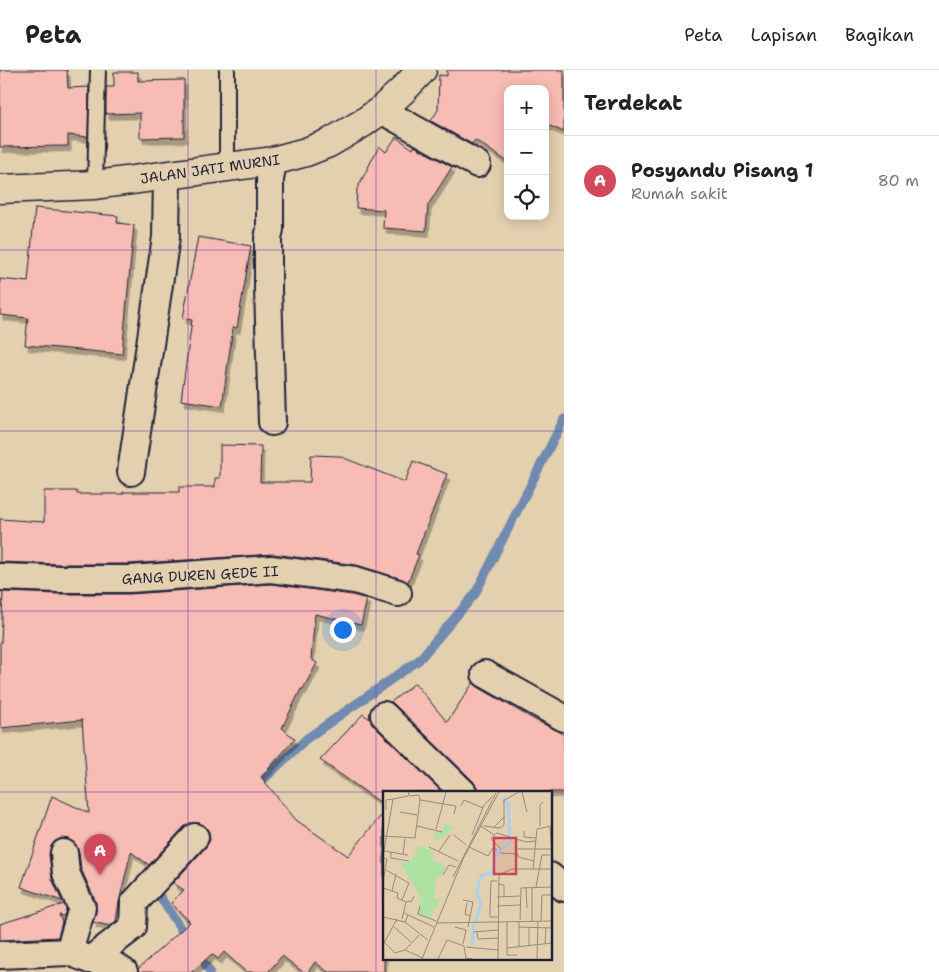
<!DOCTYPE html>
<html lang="id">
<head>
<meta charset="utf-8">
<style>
  body { margin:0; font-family:"Shantell Sans",sans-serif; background:#f6f6f6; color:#222 }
  .controls { position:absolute; right:15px; top:15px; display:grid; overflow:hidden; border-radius:10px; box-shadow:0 2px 12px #0003 }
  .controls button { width:45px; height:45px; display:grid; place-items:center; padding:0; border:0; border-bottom:1px solid #e0e0e0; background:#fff; color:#222; font:25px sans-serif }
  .you { position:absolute; left:342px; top:559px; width:18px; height:18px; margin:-12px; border:4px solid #fff; border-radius:50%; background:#1a73e8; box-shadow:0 0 0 8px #1a73e833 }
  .badge { display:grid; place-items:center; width:32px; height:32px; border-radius:50%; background:#d1495b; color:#fff; font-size:16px; font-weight:700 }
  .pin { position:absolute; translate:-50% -41px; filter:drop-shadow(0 1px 2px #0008) }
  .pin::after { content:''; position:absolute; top:26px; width:18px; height:15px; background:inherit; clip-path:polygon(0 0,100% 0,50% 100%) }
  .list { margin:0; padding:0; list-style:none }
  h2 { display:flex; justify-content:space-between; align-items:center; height:65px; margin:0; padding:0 20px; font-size:21px }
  h2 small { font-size:16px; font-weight:400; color:#767676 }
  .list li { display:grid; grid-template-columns:32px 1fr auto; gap:15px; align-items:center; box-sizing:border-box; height:90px; padding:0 20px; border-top:1px solid #e0e0e0 }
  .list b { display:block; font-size:19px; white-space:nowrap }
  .list p { margin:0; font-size:16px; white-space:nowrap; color:#767676 }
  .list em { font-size:16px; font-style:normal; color:#767676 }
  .icon { flex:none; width:28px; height:28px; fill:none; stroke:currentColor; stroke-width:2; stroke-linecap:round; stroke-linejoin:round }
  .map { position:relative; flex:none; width:564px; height:902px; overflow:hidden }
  header { display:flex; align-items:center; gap:30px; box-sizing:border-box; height:70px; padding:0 25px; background:#fff; border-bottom:1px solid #e0e0e0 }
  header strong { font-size:24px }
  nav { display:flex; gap:28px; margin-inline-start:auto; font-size:18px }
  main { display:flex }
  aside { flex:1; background:#fff }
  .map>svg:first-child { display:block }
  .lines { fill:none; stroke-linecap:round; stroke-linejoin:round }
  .stream { stroke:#6f8ab0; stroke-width:9 }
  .building { fill:#f7bcb3; stroke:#22223b; filter:url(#shadow) }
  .service-casing { stroke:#22223b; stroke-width:18 }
  .minor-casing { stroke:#22223b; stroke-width:30 }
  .tertiary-casing { stroke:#22223b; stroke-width:31 }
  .service { stroke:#e3d0ae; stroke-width:14 }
  .minor { stroke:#e3d0ae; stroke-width:26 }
  .tertiary { stroke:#e3d0ae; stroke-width:28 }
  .grid { fill:none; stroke:#7b2cbf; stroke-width:1; stroke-opacity:0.55 }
  .labels { text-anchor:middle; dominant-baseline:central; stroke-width:4.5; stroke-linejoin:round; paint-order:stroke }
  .street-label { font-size:14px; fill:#22223b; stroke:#e3d0ae }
  .inset-river { fill:none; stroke:#a3d0fe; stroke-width:2.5 }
  .inset-road { fill:none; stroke:#968a80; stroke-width:1 }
  .view { fill:#c84759; fill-opacity:0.15; stroke:#c84759; stroke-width:2.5 }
  .inset-edge { fill:none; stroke:#22223b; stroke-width:2.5 }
</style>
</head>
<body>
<header>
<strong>Peta</strong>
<nav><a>Peta</a><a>Lapisan</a><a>Bagikan</a></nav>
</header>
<main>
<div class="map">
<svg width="564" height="902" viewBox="0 0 564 902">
  <defs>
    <filter id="shadow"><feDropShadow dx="3" dy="5.5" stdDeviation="0" flood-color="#0004"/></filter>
  </defs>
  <rect width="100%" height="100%" fill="#e3d0ae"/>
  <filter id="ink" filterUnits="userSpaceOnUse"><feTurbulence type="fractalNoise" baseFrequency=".02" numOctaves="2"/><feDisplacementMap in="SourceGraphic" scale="10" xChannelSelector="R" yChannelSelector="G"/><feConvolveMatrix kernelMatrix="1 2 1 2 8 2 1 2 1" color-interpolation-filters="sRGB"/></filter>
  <g filter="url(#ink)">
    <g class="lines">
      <!-- stream -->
      <g class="stream">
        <path d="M 256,717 L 306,669 L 419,590 L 475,524 L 564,349"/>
        <path d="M 153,816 L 188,870"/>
        <path d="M 197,882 L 210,902"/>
      </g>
    </g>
    <!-- building -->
    <g class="building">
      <path d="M 0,0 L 67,0 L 68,18 L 89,17 L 88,67 L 68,65 L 68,76 L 0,77 Z"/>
      <path d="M 447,0 L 564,0 L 564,62 L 545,54 L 545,19 L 508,19 L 508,92 L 475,70 L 472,74 L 431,51 L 438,40 L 439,5 L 447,6 Z"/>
      <path d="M 114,2 L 138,2 L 138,11 L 184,10 L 184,67 L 140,68 L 140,43 L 106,44 L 106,17 L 114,17 Z"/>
      <path d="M 396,67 L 413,79 L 414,76 L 452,97 L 428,135 L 426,161 L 383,158 L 384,140 L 356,138 L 357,119 L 379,76 L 386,82 Z"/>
      <path d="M 35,138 L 118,146 L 117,153 L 134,155 L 122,284 L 25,275 L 28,248 L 0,245 L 0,209 L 28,212 Z"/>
      <path d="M 198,167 L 251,176 L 237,258 L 233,257 L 222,336 L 181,330 L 192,250 L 183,248 Z"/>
      <path d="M 220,375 L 261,376 L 260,412 L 310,412 L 311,385 L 339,386 L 405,412 L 413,391 L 447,404 L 416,484 L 419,485 L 408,512 L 402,509 L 357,495 L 273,484 L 129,494 L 59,494 L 0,492 L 0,449 L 44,452 L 44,421 L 77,421 L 77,424 L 123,424 L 123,422 L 179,422 L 179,417 L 215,417 L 215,408 L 220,408 Z"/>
      <path d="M 271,514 L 352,525 L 367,529 L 361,555 L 315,544 L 311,589 L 317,593 L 303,619 L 301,619 L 282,658 L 295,669 L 261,707 L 296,750 L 348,786 L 384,742 L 384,902 L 328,902 L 315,892 L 308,902 L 303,902 L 282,886 L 268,902 L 246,902 L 224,882 L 218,889 L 212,884 L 192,902 L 139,902 L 138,899 L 190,852 L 171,833 L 184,820 L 173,813 L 206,777 L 210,770 L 209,762 L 205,756 L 199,753 L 190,753 L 184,757 L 149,795 L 131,782 L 119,832 L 116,851 L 110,856 L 93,852 L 96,842 L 96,832 L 81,799 L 79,782 L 76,775 L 70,769 L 62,768 L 55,771 L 51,776 L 49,784 L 52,809 L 62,831 L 21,817 L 52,726 L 89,743 L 82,650 L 0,658 L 0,573 L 1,573 L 3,522 L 59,524 L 130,524 Z"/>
      <path d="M 415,613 L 447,652 L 473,613 L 478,617 L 533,649 L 560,662 L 564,666 L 564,722 L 478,722 L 477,717 L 473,711 L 394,634 L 391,632 Z"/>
      <path d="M 363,644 L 370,649 L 374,656 L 442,722 L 384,722 L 384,735 L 320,690 Z"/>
      <path d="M 64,834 L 66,839 L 64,846 L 59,845 L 62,852 L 58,867 L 0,870 L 0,854 Z"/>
    </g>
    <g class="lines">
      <!-- service casing -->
      <g class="service-casing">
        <g id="service">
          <path d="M 227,98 L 227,0"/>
          <path d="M 95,115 L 98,0"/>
        </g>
      </g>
      <!-- minor casing -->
      <g class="minor-casing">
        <g id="minor">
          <path d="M 381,40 L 477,94"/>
          <path d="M 272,352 L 268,219 L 268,169 L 270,159 L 270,110 L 273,91"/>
          <path d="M 131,402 L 166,167 L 167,106"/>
          <path d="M 0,507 L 59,509 L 130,509 L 271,499 L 355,510 L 398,523"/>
          <path d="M 485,604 L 564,648"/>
          <path d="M 384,645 L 463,722"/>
          <path d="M 64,783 L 66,803 L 82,838 L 69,882"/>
          <path d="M 550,806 L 564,818"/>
          <path d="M 0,885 L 69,882 L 90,890 L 112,894 L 124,902"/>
          <path d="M 90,890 L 133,857 L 134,833 L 195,767"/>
        </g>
      </g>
      <!-- tertiary casing -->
      <g class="tertiary-casing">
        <path id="tertiary" d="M 0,119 L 95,115 L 273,91 L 306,82 L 329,73 L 363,53 L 381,40 L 401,22 L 422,0"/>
      </g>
      <!-- service -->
      <use href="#service" class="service"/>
      <!-- minor -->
      <use href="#minor" class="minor"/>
      <!-- tertiary -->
      <use href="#tertiary" class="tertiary"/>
    </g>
  </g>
  <!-- grid -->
  <path class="grid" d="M 188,0 L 188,902M 376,0 L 376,902M 0,180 L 564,180M 0,361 L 564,361M 0,541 L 564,541M 0,722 L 564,722"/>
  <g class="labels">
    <!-- street labels -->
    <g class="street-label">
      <text transform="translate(210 99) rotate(-8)">JALAN JATI MURNI</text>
      <text transform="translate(200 505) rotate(-3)">GANG DUREN GEDE II</text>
    </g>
  </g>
  <!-- overview -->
  <g transform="translate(383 721)">
    <rect width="169" height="169" fill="#e3d0ae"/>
    <path d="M 62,33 L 72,35 L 54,50 L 51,48 L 53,40 L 59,41 ZM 37,54 L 52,61 L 48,68 L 63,76 L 58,86 L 54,86 L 51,107 L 57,108 L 47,127 L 34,124 L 38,107 L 19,75 L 19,71 L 27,71 Z" fill="#aee1a2"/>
    <path class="inset-river" d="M 93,130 L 98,113 L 94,101 L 98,85 L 109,81 L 114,62 L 127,51 L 125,13 L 120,6M 89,155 L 91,133"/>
    <path class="inset-road" d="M 139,1 L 144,21M 26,5 L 36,4 L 37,9M 120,10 L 136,1M 78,15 L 81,9 L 100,17M 3,19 L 3,9 L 10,8M 17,21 L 34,24M 34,35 L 59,41M 98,35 L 111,44 L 114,42 L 143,51 L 153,50M 101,35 L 117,37 L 121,34 L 121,9M 157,35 L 157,14 L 160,11M 167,36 L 169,64M 110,37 L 122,25M 53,38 L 63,1M 141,40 L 141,46 L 153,47M 71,44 L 83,54M 89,44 L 101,14 L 110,5M 111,44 L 108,48 L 118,58M 0,45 L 32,47 L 37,9 L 73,15 L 71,23M 46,56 L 75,70M 86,56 L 105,65 L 110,57 L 114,59M 134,58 L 169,58M 1,60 L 10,8 L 25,5 L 26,1M 1,60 L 25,64M 56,60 L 67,44M 8,61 L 8,67 L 26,70M 117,62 L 135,63 L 135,66 L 151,70M 20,63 L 22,48M 0,67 L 4,68 L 0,90M 150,78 L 154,38 L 169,35M 3,79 L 26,92 L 19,109M 60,84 L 66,74 L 73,76M 70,86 L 113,2M 114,90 L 108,90 L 107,120 L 107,126 L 114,126M 115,93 L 121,94 L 121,106M 143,96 L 144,117M 149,96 L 149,130M 153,96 L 159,64 L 167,64M 0,97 L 15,102 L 14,107 L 23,111 L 29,110 L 31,105M 9,100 L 13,83M 114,106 L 137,105M 80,109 L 90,111 L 85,136M 84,112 L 82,123 L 87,125M 37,115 L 35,123 L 53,130M 114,115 L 137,114M 21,122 L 51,136M 0,126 L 22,131 L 25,124M 19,128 L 23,111M 137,129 L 138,97 L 169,96M 158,130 L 159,104 L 169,104M 22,131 L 45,149M 124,131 L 124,164 L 134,164M 53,132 L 169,130M 11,136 L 28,151M 72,136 L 83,139 L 80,153M 136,136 L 169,137M 90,141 L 115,139M 94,141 L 95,148 L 115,147M 0,150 L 12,162 L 22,159 L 40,167M 1,152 L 14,128M 162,152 L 163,137M 146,155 L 146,136M 83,156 L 115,159M 136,156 L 136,130M 124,157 L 169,152M 22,159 L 36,144M 39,168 L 80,68 L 116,1M 55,168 L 64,149 L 81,155 L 83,167 L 89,168M 115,168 L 116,84 L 129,78 L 169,78M 154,168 L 155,130"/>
    <path class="view" d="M 111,47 L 133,47 L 133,83 L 111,83 Z"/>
    <rect width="169" height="169" class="inset-edge"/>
  </g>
</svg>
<div class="controls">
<button>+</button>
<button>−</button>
<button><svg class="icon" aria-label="locate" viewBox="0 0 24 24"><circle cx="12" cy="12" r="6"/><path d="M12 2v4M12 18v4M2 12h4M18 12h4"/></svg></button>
</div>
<div class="you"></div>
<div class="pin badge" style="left:100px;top:805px">A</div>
</div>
<aside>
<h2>Terdekat<small></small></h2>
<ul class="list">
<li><span class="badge">A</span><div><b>Posyandu Pisang 1</b><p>Rumah sakit</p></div><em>80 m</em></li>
</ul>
</aside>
</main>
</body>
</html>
